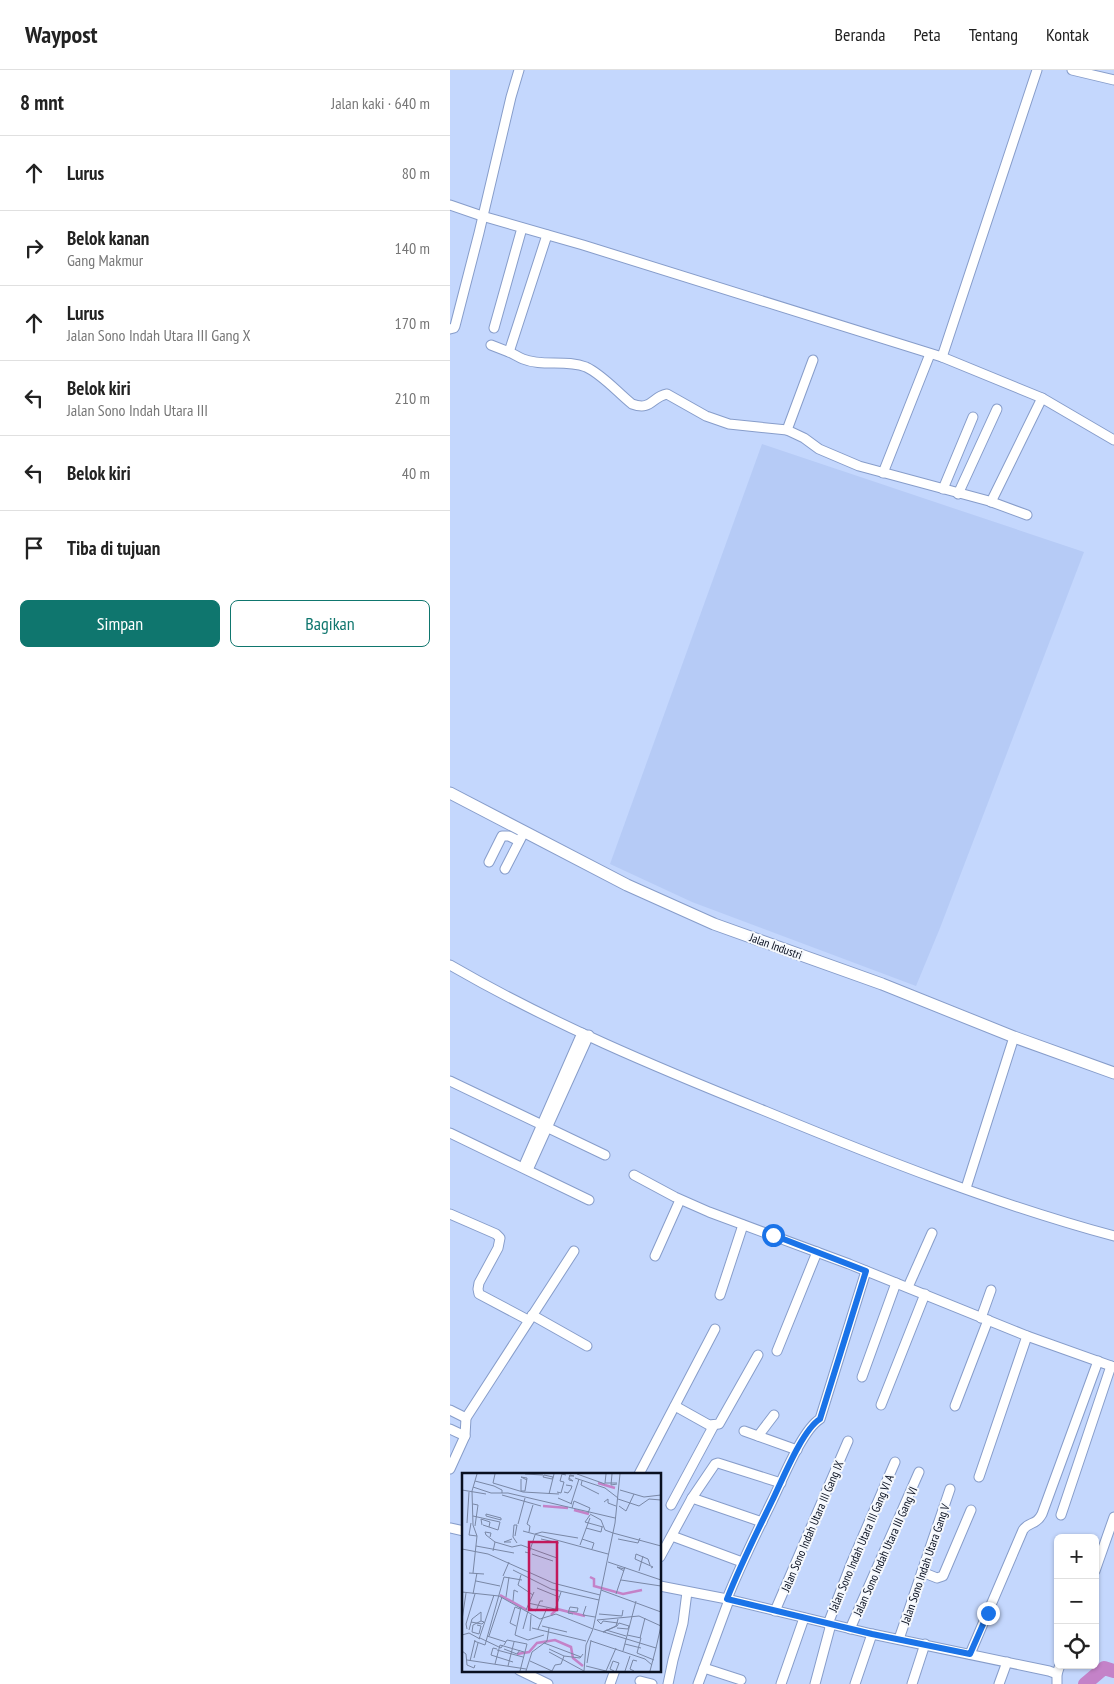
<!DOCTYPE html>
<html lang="id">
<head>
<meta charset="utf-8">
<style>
  body { margin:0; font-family:"PT Sans Narrow",sans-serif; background:#f6f6f6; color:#222 }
  .controls { position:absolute; right:15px; bottom:15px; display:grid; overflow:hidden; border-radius:8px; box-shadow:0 1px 4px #0004 }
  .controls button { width:45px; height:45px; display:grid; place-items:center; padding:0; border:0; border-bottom:1px solid #e0e0e0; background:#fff; color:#222; font:25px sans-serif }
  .stop { position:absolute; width:15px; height:15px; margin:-11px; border:4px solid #1a73e8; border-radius:50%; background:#fff }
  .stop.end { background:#1a73e8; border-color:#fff; box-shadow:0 1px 5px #0008 }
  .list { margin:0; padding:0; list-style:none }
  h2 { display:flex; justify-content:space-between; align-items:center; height:65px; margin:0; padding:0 20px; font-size:21px }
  h2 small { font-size:16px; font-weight:400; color:#767676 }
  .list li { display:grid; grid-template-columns:32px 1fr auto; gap:15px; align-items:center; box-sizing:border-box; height:75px; padding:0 20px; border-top:1px solid #e0e0e0 }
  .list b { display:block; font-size:19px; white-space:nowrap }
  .list p { margin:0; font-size:16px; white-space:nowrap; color:#767676 }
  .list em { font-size:16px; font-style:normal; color:#767676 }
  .actions { display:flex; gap:10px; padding:15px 20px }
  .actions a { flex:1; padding:11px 0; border:1px solid #0f766e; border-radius:8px; text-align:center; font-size:18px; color:#0f766e }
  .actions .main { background:#0f766e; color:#fff }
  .icon { flex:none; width:28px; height:28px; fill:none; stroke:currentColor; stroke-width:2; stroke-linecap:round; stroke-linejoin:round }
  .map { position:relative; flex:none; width:664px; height:1614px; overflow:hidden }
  header { display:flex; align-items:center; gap:30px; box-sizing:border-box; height:70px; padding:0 25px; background:#fff; border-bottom:1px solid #e0e0e0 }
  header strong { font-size:24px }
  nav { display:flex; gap:28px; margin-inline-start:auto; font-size:18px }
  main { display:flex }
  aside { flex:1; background:#fff }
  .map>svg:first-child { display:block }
  .built { fill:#b6cbf6 }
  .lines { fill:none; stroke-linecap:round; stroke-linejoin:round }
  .river { stroke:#c482c8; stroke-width:14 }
  .street-casing { stroke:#879dca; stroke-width:11 }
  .secondary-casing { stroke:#879dca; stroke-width:13 }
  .street { stroke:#fff; stroke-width:9 }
  .secondary { stroke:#fff; stroke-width:11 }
  .route { stroke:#1a73e8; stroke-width:6 }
  .labels { text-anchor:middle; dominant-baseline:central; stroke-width:4; stroke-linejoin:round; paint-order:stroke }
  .street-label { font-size:12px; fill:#091020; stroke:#f5f8fd }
  .inset-river { fill:none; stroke:#c482c8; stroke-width:2.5 }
  .inset-road { fill:none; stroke:#7987a5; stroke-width:1 }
  .view { fill:#c2185b; fill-opacity:0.15; stroke:#c2185b; stroke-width:2.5 }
  .inset-edge { fill:none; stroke:#091020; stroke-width:2.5 }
</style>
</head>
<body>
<header>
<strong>Waypost</strong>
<nav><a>Beranda</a><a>Peta</a><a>Tentang</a><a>Kontak</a></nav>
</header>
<main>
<aside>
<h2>8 mnt<small>Jalan kaki · 640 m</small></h2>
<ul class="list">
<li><svg class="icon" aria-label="ahead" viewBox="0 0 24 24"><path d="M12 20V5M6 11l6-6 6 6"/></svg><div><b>Lurus</b></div><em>80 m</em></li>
<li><svg class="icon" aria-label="right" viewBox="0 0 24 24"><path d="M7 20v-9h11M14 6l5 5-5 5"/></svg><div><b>Belok kanan</b><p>Gang Makmur</p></div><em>140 m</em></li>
<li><svg class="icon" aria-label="ahead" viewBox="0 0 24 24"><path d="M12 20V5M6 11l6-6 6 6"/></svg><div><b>Lurus</b><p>Jalan Sono Indah Utara III Gang X</p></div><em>170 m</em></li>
<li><svg class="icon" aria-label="left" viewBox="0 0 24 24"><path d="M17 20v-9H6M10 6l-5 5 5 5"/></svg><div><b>Belok kiri</b><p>Jalan Sono Indah Utara III</p></div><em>210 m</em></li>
<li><svg class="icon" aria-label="left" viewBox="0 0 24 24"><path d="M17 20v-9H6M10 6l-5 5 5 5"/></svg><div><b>Belok kiri</b></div><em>40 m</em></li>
<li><svg class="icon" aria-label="arrive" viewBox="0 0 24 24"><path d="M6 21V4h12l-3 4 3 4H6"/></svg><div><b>Tiba di tujuan</b></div></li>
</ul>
<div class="actions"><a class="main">Simpan</a><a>Bagikan</a></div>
</aside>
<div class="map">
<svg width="664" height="1614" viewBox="0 0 664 1614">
  <rect width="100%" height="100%" fill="#c4d7fd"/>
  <!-- built -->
  <path class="built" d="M 312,374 L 634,482 L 490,858 L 466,916 L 242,832 L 160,794 Z"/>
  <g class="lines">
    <!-- river -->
    <path class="river" d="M 635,1614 L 654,1598 L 664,1601"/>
    <!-- street casing -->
    <g class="street-casing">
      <g id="street">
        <path d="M 622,0 L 664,10"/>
        <path d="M 0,135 L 32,146 L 133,175 L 492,287 L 592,328 L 664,370"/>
        <path d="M 44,258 L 72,158"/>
        <path d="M 0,259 L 4,258 L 5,256 L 29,163 L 61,27 L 69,0"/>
        <path d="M 41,275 L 59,282 L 97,165"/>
        <path d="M 59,282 C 64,284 68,287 73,289 C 92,297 116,289 136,297 C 153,305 167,322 182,334 C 202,341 201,327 217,324 L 256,346 L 279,354 L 337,360 L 354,368 L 369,379 L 409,396 L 539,431 L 577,445"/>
        <path d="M 492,287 L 587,0"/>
        <path d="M 337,360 L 363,290"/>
        <path d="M 433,403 L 480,284"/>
        <path d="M 493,419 L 523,347"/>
        <path d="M 508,424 L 547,339"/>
        <path d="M 541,432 L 592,328"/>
        <path d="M 39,792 L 52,766 L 59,766 L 69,771"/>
        <path d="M 55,799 L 72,766"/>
        <path d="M 0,895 C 100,953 208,998 315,1041 C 429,1088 545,1134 664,1166"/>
        <path d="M 0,1011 L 155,1085"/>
        <path d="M 0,1063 L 139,1130"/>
        <path d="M 75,1093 L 132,963"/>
        <path d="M 78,1100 L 139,965"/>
        <path d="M 184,1105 L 225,1127 L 259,1142 L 399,1194 L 577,1266 L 664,1297"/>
        <path d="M 516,1118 L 564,967"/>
        <path d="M 0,1144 L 46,1164 L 50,1168 L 48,1178 L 29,1213 L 28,1219 L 29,1224 L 78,1250"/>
        <path d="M 205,1186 L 230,1130"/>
        <path d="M 458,1217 L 482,1163"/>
        <path d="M 270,1225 L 293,1155"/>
        <path d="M 82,1245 L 137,1276"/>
        <path d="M 531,1248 L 541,1220"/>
        <path d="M 327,1281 L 367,1182"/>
        <path d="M 412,1307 L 446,1213"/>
        <path d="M 431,1335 L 475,1224"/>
        <path d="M 225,1336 L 259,1355 L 269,1354 L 308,1285"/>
        <path d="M 505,1336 L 538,1250"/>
        <path d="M 0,1340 L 16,1348"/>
        <path d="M 0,1359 L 15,1366"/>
        <path d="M 294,1361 L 347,1380"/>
        <path d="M 308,1366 L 324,1345"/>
        <path d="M 0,1399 L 15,1366 L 16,1348 L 124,1181"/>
        <path d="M 189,1404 L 265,1259"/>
        <path d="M 529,1407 L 577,1266"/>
        <path d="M 242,1428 L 312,1452"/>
        <path d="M 221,1435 L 264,1355"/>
        <path d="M 611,1445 L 661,1296"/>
        <path d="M 0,1458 L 14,1461"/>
        <path d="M 222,1466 L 292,1492"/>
        <path d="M 210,1487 L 242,1428 L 265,1394 L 268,1393 L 331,1413"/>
        <path d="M 645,1501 L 664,1447"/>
        <path d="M 472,1502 L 487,1508 L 493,1506 L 521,1440"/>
        <path d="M 210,1516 L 277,1529 L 422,1564 L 599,1601 L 607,1604"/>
        <path d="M 277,1529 C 290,1496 306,1464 322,1431 C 332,1411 352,1360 370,1349 L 416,1201"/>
        <path d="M 325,1541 L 398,1371"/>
        <path d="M 378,1554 L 401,1494 L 445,1392"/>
        <path d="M 400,1559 L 469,1402"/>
        <path d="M 449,1569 L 500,1419"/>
        <path d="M 520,1584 L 573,1460 C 579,1451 586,1456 592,1444 L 648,1291"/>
        <path d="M 254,1598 L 291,1610"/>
        <path d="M 69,1600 L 98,1614"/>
        <path d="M 190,1611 L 202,1614"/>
        <path d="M 160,1614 L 165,1600"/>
        <path d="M 218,1614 L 223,1590 L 233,1553 L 237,1522"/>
        <path d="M 248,1614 L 279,1530"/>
        <path d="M 331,1614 L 354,1548"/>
        <path d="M 365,1614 L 381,1554"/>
        <path d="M 405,1614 L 422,1564"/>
        <path d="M 462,1614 L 475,1574"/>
        <path d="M 549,1614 L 557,1592"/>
        <path d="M 607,1614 L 607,1604 L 610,1595"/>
      </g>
    </g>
    <!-- secondary casing -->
    <g class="secondary-casing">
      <path id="secondary" d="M 0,723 L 177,815 L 264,854 L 432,914 L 564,967 L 664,1003"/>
    </g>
    <!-- street -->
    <use href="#street" class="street"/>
    <!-- secondary -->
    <use href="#secondary" class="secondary"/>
  </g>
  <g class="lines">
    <!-- route -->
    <path class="route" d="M 323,1165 L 416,1201 L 370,1349 C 352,1360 332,1411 322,1431 C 306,1464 290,1496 277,1529 L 422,1564 L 520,1584 L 538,1543"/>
  </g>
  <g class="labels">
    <!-- street labels -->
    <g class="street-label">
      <text transform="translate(326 876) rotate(20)">Jalan Industri</text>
      <text transform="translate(362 1456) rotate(-67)">Jalan Sono Indah Utara III Gang IX</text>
      <text transform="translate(411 1473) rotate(-67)">Jalan Sono Indah Utara III Gang VI A</text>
      <text transform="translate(435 1481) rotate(-66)">Jalan Sono Indah Utara III Gang VI</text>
      <text transform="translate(475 1494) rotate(-71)">Jalan Sono Indah Utara Gang V</text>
    </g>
  </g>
  <!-- overview -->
  <g transform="translate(12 1403)">
    <rect width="199" height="199" fill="#c4d7fd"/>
    <path class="inset-river" d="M 136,10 L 153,15M 81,33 L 106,35M 112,37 L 127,41M 128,104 L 132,106 L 132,113 L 161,121 L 180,117M 38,122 L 65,137M 89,142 L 95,136 L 123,143M 55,181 L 67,179 L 75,170 L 93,167 L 109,174 L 111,185 L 121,193"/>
    <path class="inset-road" d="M 33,1 L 31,10 L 61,19 L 97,21M 63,1 L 81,2M 115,1 L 143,11M 144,1 L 143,10 L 155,10M 150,1 L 149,12 L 155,11M 82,2 L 91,4 L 90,6 L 81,4 ZM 107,5 L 111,8 L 107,7 L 107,5 L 108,2 L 112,3 L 107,3M 113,5 L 143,15 L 156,25M 59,6 L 59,18 L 63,18 L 65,5 L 59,4 L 65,7M 13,8 L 32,13 L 40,17 L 40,20M 120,8 L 119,12 L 137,21M 11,14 L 29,20 L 46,20 L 153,45M 0,17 L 24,21M 158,17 L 182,24 L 199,22M 95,19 L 99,20 L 102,9 L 98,8 L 100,1 L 104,2M 102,19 L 106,20 L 109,16 L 110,13 L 104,12M 87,21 L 92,1M 40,22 L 79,33M 96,25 L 110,31M 156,26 L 177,33 L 187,26 L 199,27M 142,29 L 146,26 L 146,30 L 154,33M 11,31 L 16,32 L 13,53M 109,31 L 117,6M 157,33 L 164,38 L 172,21M 110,35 L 112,28 L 128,35 L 126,40M 24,41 L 39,45 L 39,47 L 24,43 ZM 128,41 L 139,47 L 143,57 L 151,60M 128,42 L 123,49 L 141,54M 11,43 L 38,49 L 36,57 L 27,54M 5,50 L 7,19M 9,50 L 7,62 L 15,63M 56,51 L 63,25M 20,52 L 19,46 L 28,49 L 27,54 L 21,52M 124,55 L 139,59 L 140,54M 61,58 L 146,81M 67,59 L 68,53 L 65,51 L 71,32M 151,60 L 199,73M 73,61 L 80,59 L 116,65M 53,63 L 55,52 L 52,52 L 51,64 L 55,70M 28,64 L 29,60 L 23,59 L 24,62 L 33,69 L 31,78M 79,66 L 97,70M 120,66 L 132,70 L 130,76M 156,66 L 176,70 L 178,65M 33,69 L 50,74 L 59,72 L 95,85M 49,69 L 42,69 L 50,66M 118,72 L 128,45M 14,73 L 52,80M 0,76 L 26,81 L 91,110 L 138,122M 63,79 L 67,80 L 73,62M 70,81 L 91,88M 146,89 L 199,107M 188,92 L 186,86 L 174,81 L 173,86 L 191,94 L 189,95M 51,97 L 89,116 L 137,127M 162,98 L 155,94 L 162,96M 177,98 L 181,83M 7,100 L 22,101M 11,100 L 15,63 L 11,52 L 10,18 L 15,1M 59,102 L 56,112 L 71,122M 41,103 L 47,89M 159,107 L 199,113M 14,108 L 38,113M 75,115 L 97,124M 139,117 L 199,139M 0,119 L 37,123 L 78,146 L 94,141 L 131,156M 11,121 L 15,100M 154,121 L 163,94M 44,124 L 47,104M 51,128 L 52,117 L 56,119M 66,130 L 93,136M 124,133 L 121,142 L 133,144M 59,134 L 53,162 L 66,167 L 82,162M 68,135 L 74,138 L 78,128 L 81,128M 64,137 L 72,119M 93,137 L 99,119M 107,138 L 115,139 L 116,135 L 108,134 L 106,140 L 111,141M 137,141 L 160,143 L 161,137M 0,147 L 4,120M 135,147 L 177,143 L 199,153M 135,147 L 139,151 L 141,148 L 156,150M 9,149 L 20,151 L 22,149 L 19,148M 54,153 L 48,150 L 53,134 L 58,136M 80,153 L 105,159M 70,155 L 124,168M 155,155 L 166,156 L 167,153 L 157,150 L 155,153 L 141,159 L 154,153 L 156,146M 5,156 L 4,151 L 13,121M 61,156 L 66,138M 76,156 L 85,135M 132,156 L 194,175 L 188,198M 7,157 L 10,146 L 19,139 L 19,148 L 11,152 L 10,159 L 17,161 L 19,153 L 15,152M 144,157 L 164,163M 68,158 L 69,142M 0,162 L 7,160 L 18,166M 165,162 L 179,165 L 175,180M 25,163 L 44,169M 27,163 L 40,124M 18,165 L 39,175 L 41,172M 178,165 L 183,145M 17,166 L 32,122M 12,168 L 23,172 L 42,104 L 60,107M 129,168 L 183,186 L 190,192M 82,170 L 119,184M 163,171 L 179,175M 42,172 L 45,167 L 65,171 L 58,198M 194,175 L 199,153M 35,176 L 31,175 L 29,182 L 51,189M 42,176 L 55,181 L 58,177M 87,176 L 102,183M 35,177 L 61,184M 0,178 L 4,181 L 5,192 L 12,195 L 13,192M 161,178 L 174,128M 87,179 L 122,198M 175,180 L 192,187M 102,183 L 118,185 L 121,181M 12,185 L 16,170M 5,187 L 64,196M 8,188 L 13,167M 68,188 L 90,198 L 93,192 L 99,191 L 102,183M 125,190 L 129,167M 33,191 L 38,172 L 62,179M 46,193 L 52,169M 124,193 L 144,198M 64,198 L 70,179 L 85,168 L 87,155M 122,198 L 124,172 L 131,156 L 153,50 L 158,1M 144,198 L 154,175M 152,198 L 148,196 L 151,188 L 157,190 L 154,198M 163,198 L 168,183M 172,198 L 168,196 L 171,187 L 175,188"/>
    <path class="view" d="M 67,69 L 95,69 L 95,137 L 67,137 Z"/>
    <rect width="199" height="199" class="inset-edge"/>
  </g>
</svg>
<div class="controls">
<button>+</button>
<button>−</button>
<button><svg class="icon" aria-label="locate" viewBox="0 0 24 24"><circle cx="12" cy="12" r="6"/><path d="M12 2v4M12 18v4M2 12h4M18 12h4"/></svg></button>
</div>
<div class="stop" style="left:323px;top:1165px"></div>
<div class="stop end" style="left:538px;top:1543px"></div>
</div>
</main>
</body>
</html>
